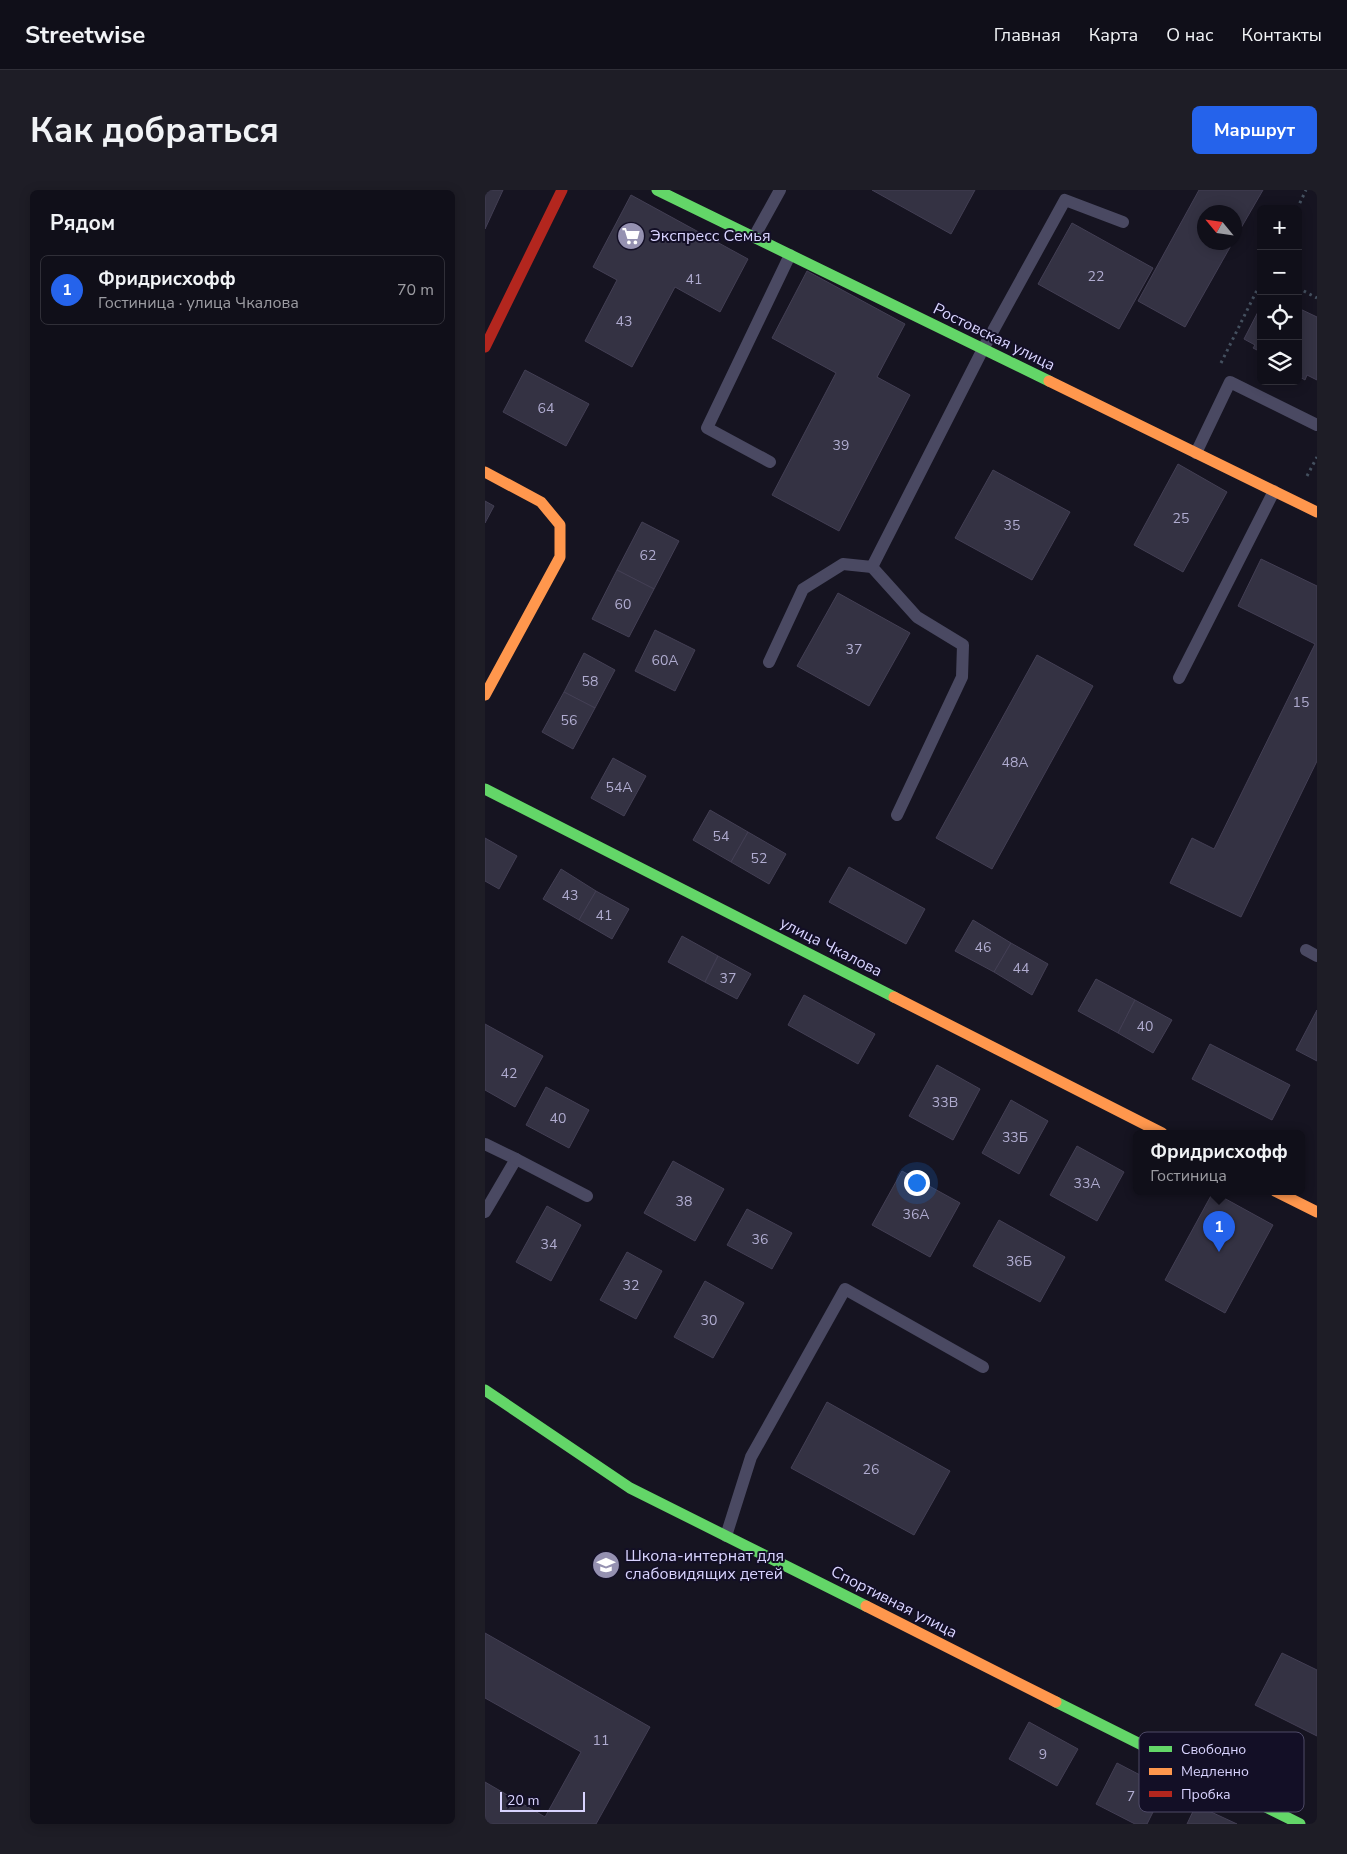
<!DOCTYPE html>
<html lang="ru">
<head>
<meta charset="utf-8">
<style>
  body { margin:0; font-family:"Nunito Sans",sans-serif; background:#1e1d26; color:#f1f3f6 }
  .controls { position:absolute; right:15px; top:15px; display:grid; overflow:hidden; border-radius:8px; box-shadow:0 2px 12px #0003 }
  .controls button { width:45px; height:45px; display:grid; place-items:center; padding:0; border:0; border-bottom:1px solid #302f38; background:#100f19; color:#f1f3f6; font:25px sans-serif }
  .compass { position:absolute; left:712px; top:15px; width:45px; height:45px; border-radius:50%; background:#100f19; box-shadow:0 2px 12px #0003; rotate:299deg }
  .scale { position:absolute; left:15px; bottom:12px; width:85px; box-sizing:border-box; padding-left:5px; border:2px solid #d9d4ff; border-top:0; font-size:14px; line-height:18px; white-space:nowrap; color:#d9d4ff; -webkit-text-stroke:4px #130f26; paint-order:stroke }
  .you { position:absolute; left:431px; top:992px; width:18px; height:18px; margin:-12px; border:4px solid #fff; border-radius:50%; background:#1a73e8; box-shadow:0 0 0 8px #1a73e833 }
  .badge { display:grid; place-items:center; width:32px; height:32px; border-radius:50%; background:#2563eb; color:#fff; font-size:16px; font-weight:700 }
  .pin { position:absolute; translate:-50% -41px; filter:drop-shadow(0 1px 2px #0008) }
  .pin::after { content:''; position:absolute; top:26px; width:18px; height:15px; background:inherit; clip-path:polygon(0 0,100% 0,50% 100%) }
  .popup { position:absolute; left:648px; top:940px; width:172px; height:65px; box-sizing:border-box; display:grid; place-content:center; border-radius:8px; background:#100f19; filter:drop-shadow(0 1px 4px #0005); font-size:16px; white-space:nowrap; color:#9c9ca2 }
  .popup b { font-size:19px; color:#f1f3f6 }
  .popup::after { content:''; position:absolute; left:50%; top:100%; margin-left:-10px; border:10px solid transparent; border-top-color:#100f19 }
  .list { margin:0; padding:0; list-style:none }
  h2 { display:flex; justify-content:space-between; align-items:center; height:65px; margin:0; padding:0 20px; font-size:21px }
  h2 small { font-size:16px; font-weight:400; color:#9c9ca2 }
  .list li { display:grid; grid-template-columns:32px 1fr auto; gap:15px; align-items:center; box-sizing:border-box; height:70px; margin:0 10px 10px; padding:0 10px; border:1px solid #302f38; border-radius:8px }
  .list b { display:block; font-size:19px; white-space:nowrap }
  .list p { margin:0; font-size:16px; white-space:nowrap; color:#9c9ca2 }
  .list em { font-size:16px; font-style:normal; color:#9c9ca2 }
  .icon { flex:none; width:28px; height:28px; fill:none; stroke:currentColor; stroke-width:2; stroke-linecap:round; stroke-linejoin:round }
  .map { position:relative; flex:none; width:832px; height:1634px; overflow:hidden; border-radius:8px }
  header { display:flex; align-items:center; gap:30px; box-sizing:border-box; height:70px; padding:0 25px; background:#100f19; border-bottom:1px solid #302f38 }
  header strong { font-size:24px }
  nav { display:flex; gap:28px; margin-inline-start:auto; font-size:18px }
  .intro { display:flex; align-items:center; justify-content:space-between; box-sizing:border-box; height:120px; padding:0 30px }
  h1 { margin:0; font-size:35px }
  .button { padding:12px 22px; border-radius:8px; background:#2563eb; color:#fff; font-size:18px; font-weight:700 }
  main { display:flex; gap:30px; padding:0 30px }
  aside { flex:1; background:#100f19; border-radius:8px; box-shadow:0 2px 12px #0003 }
  .map>svg:first-child { display:block }
  .building { fill:#343243; stroke:#433f54 }
  .lines { fill:none; stroke-linecap:round; stroke-linejoin:round }
  .path { stroke:#44505f; stroke-width:3; stroke-dasharray:2.5 4; stroke-linecap:butt }
  .lane { stroke:#4a4962; stroke-width:12 }
  .fast { stroke:#63d668; stroke-width:11 }
  .slow { stroke:#ff974d; stroke-width:11 }
  .jam { stroke:#b3261e; stroke-width:11 }
  .labels { text-anchor:middle; dominant-baseline:central; stroke-width:4; stroke-linejoin:round; paint-order:stroke }
  .number-label { font-size:14px; fill:#b0acd0 }
  .poi-label { font-size:16px; fill:#d9d4ff; stroke:#130f26; text-anchor:start }
  .street-label { font-size:16px; fill:#d9d4ff; stroke:#130f26 }
  .key { fill:#130f26; stroke:#4e4a67; stroke-width:1 }
  .key-label { font-size:14px; fill:#d9d4ff }
</style>
</head>
<body>
<header>
<strong>Streetwise</strong>
<nav><a>Главная</a><a>Карта</a><a>О нас</a><a>Контакты</a></nav>
</header>
<div class="intro"><h1>Как добраться</h1><a class="button">Маршрут</a></div>
<main>
<aside>
<h2>Рядом<small></small></h2>
<ul class="list">
<li><span class="badge">1</span><div><b>Фридрисхофф</b><p>Гостиница · улица Чкалова</p></div><em>70 m</em></li>
</ul>
</aside>
<div class="map">
<svg width="832" height="1634" viewBox="0 0 832 1634">
  <rect width="100%" height="100%" fill="#161421"/>
  <!-- building -->
  <g class="building">
    <path d="M 0,0 L 18,0 L 0,39 Z"/>
    <path d="M 387,0 L 490,0 L 466,44 Z"/>
    <path d="M 714,0 L 778,0 L 749,50 L 749,22 L 719,22 L 719,52 L 748,52 L 700,137 L 653,111 Z"/>
    <path d="M 146,5 L 263,69 L 235,122 L 190,97 L 147,177 L 100,151 L 132,90 L 108,77 Z"/>
    <path d="M 587,33 L 668,78 L 634,139 L 553,94 Z"/>
    <path d="M 322,81 L 420,134 L 392,187 L 425,205 L 354,341 L 287,305 L 351,183 L 287,148 Z"/>
    <path d="M 776,116 L 776,162 L 768,158 L 770,155 L 759,149 Z"/>
    <path d="M 813,118 L 832,127 L 832,190 L 822,185 L 820,190 L 813,186 Z"/>
    <path d="M 40,180 L 104,214 L 81,256 L 18,222 Z"/>
    <path d="M 693,274 L 742,302 L 698,382 L 649,355 Z"/>
    <path d="M 508,280 L 585,322 L 547,390 L 470,348 Z"/>
    <path d="M 0,311 L 9,316 L 0,333 Z"/>
    <path d="M 157,332 L 194,351 L 169,399 L 132,380 Z"/>
    <path d="M 776,369 L 832,396 L 832,571 L 756,727 L 685,693 L 707,648 L 729,659 L 830,454 L 753,416 Z"/>
    <path d="M 132,380 L 169,399 L 144,447 L 107,429 Z"/>
    <path d="M 353,403 L 425,443 L 384,516 L 312,476 Z"/>
    <path d="M 170,440 L 210,460 L 190,501 L 150,481 Z"/>
    <path d="M 99,463 L 130,480 L 110,518 L 79,502 Z"/>
    <path d="M 552,465 L 608,496 L 507,679 L 451,648 Z"/>
    <path d="M 79,502 L 110,518 L 88,559 L 57,542 Z"/>
    <path d="M 128,568 L 161,586 L 139,626 L 106,608 Z"/>
    <path d="M 225,620 L 263,642 L 246,672 L 208,650 Z"/>
    <path d="M 263,642 L 301,664 L 284,694 L 246,672 Z"/>
    <path d="M 0,648 L 32,666 L 14,699 L 0,691 Z"/>
    <path d="M 364,677 L 440,719 L 421,754 L 344,712 Z"/>
    <path d="M 76,679 L 111,701 L 94,730 L 58,709 Z"/>
    <path d="M 111,701 L 144,719 L 127,749 L 94,730 Z"/>
    <path d="M 488,730 L 526,753 L 509,782 L 470,761 Z"/>
    <path d="M 197,746 L 233,766 L 220,792 L 183,772 Z"/>
    <path d="M 526,753 L 563,774 L 547,805 L 509,782 Z"/>
    <path d="M 233,766 L 266,784 L 252,809 L 220,792 Z"/>
    <path d="M 611,789 L 650,810 L 633,843 L 593,821 Z"/>
    <path d="M 319,805 L 390,844 L 373,874 L 303,835 Z"/>
    <path d="M 650,810 L 687,830 L 668,863 L 633,843 Z"/>
    <path d="M 832,820 L 832,871 L 811,860 Z"/>
    <path d="M 0,834 L 58,866 L 30,917 L 0,900 Z"/>
    <path d="M 725,854 L 805,895 L 787,930 L 707,889 Z"/>
    <path d="M 452,875 L 495,899 L 468,950 L 424,926 Z"/>
    <path d="M 61,897 L 104,920 L 84,958 L 41,935 Z"/>
    <path d="M 526,910 L 563,931 L 534,984 L 497,963 Z"/>
    <path d="M 592,956 L 639,982 L 612,1031 L 565,1005 Z"/>
    <path d="M 188,971 L 239,999 L 210,1051 L 159,1023 Z"/>
    <path d="M 417,981 L 475,1013 L 445,1067 L 387,1035 Z"/>
    <path d="M 728,1002 L 788,1035 L 740,1123 L 680,1090 Z"/>
    <path d="M 62,1016 L 96,1035 L 66,1091 L 31,1072 Z"/>
    <path d="M 262,1019 L 307,1043 L 287,1079 L 242,1055 Z"/>
    <path d="M 514,1030 L 580,1067 L 555,1112 L 488,1076 Z"/>
    <path d="M 142,1062 L 177,1081 L 151,1129 L 115,1110 Z"/>
    <path d="M 220,1091 L 259,1113 L 228,1168 L 189,1147 Z"/>
    <path d="M 342,1212 L 465,1281 L 429,1345 L 306,1278 Z"/>
    <path d="M 0,1443 L 165,1537 L 111,1634 L 0,1634 L 0,1592 L 60,1627 L 96,1562 L 0,1508 Z"/>
    <path d="M 797,1463 L 832,1480 L 832,1546 L 770,1515 Z"/>
    <path d="M 544,1532 L 593,1559 L 572,1596 L 524,1569 Z"/>
    <path d="M 632,1573 L 680,1598 L 662,1634 L 650,1634 L 611,1614 Z"/>
    <path d="M 711,1615 L 752,1634 L 702,1634 Z"/>
  </g>
  <g class="lines">
    <!-- path -->
    <g class="path">
      <path d="M 812,19 L 821,0"/>
      <path d="M 813,98 L 832,108"/>
      <path d="M 736,173 L 776,92"/>
      <path d="M 822,286 L 832,267"/>
    </g>
    <!-- lane -->
    <g class="lane">
      <path d="M 269,47 L 295,0"/>
      <path d="M 711,263 L 745,192 L 832,235"/>
      <path d="M 285,272 L 222,238 L 305,65"/>
      <path d="M 387,377 L 432,427 L 478,455 L 477,487 L 412,625"/>
      <path d="M 284,472 L 318,399 L 358,374 L 387,377 L 498,159 L 580,10 L 638,32"/>
      <path d="M 694,488 L 789,301"/>
      <path d="M 821,760 L 832,766"/>
      <path d="M 0,954 L 31,969 L 0,1022"/>
      <path d="M 31,969 L 102,1006"/>
      <path d="M 241,1346 L 266,1267 L 360,1099 L 498,1177"/>
    </g>
    <!-- fast -->
    <g class="fast">
      <path d="M 172,0 L 564,191"/>
      <path d="M 0,599 L 409,807"/>
      <path d="M 0,1200 L 145,1298 L 381,1416"/>
      <path d="M 571,1512 L 815,1634"/>
    </g>
    <!-- slow -->
    <g class="slow">
      <path d="M 564,191 L 832,322"/>
      <path d="M 0,282 L 56,312 L 75,335 L 75,367 L 0,505"/>
      <path d="M 409,807 L 677,943"/>
      <path d="M 790,1001 L 832,1022"/>
      <path d="M 381,1416 L 571,1512"/>
    </g>
    <!-- jam -->
    <path class="jam" d="M 0,157 L 77,0"/>
  </g>
  <!-- icons -->
  <defs>
    <g id="supermarket-disc" transform="scale(1.4375)"><circle r="9.5" fill="#9591b1" stroke="#130f26"/><path d="M-6-5.5h2.5l.6 2H6L4.5 2H-2.5L-4.4-4H-6ZM-1.5 3.2a1.3 1.3 0 1 0 .1 0ZM3 3.2a1.3 1.3 0 1 0 .1 0Z" fill="#fff"/></g>
    <g id="school-disc" transform="scale(1.4375)"><circle r="9.5" fill="#9591b1" stroke="#130f26"/><path d="M0-5L7-2L0 1L-7-2ZM-4 1L0 2.5L4 1V4Q0 6-4 4Z" fill="#fff"/></g>
  </defs>
  <g fill-rule="evenodd">
    <use href="#supermarket-disc" x="146" y="46"/>
    <use href="#school-disc" x="121" y="1375"/>
  </g>
  <g class="labels">
    <!-- number labels -->
    <g class="number-label">
      <text x="611" y="86">22</text>
      <text x="209" y="89">41</text>
      <text x="139" y="131">43</text>
      <text x="61" y="218">64</text>
      <text x="356" y="255">39</text>
      <text x="696" y="328">25</text>
      <text x="527" y="335">35</text>
      <text x="163" y="365">62</text>
      <text x="138" y="414">60</text>
      <text x="369" y="459">37</text>
      <text x="180" y="470">60А</text>
      <text x="105" y="491">58</text>
      <text x="816" y="512">15</text>
      <text x="84" y="530">56</text>
      <text x="530" y="572">48А</text>
      <text x="134" y="597">54А</text>
      <text x="236" y="646">54</text>
      <text x="274" y="668">52</text>
      <text x="85" y="705">43</text>
      <text x="119" y="725">41</text>
      <text x="498" y="757">46</text>
      <text x="536" y="778">44</text>
      <text x="243" y="788">37</text>
      <text x="660" y="836">40</text>
      <text x="24" y="883">42</text>
      <text x="460" y="912">33В</text>
      <text x="73" y="928">40</text>
      <text x="530" y="947">33Б</text>
      <text x="602" y="993">33А</text>
      <text x="199" y="1011">38</text>
      <text x="431" y="1024">36А</text>
      <text x="275" y="1049">36</text>
      <text x="64" y="1054">34</text>
      <text x="534" y="1071">36Б</text>
      <text x="146" y="1095">32</text>
      <text x="224" y="1130">30</text>
      <text x="386" y="1279">26</text>
      <text x="116" y="1550">11</text>
      <text x="558" y="1564">9</text>
      <text x="646" y="1606">7</text>
    </g>
    <!-- poi labels -->
    <g class="poi-label">
      <text x="165" y="46">Экспресс Семья</text>
      <text x="140" y="1366">Школа-интернат для<tspan x="140" dy="18">слабовидящих детей</tspan></text>
    </g>
    <!-- street labels -->
    <g class="street-label">
      <text transform="translate(509 147) rotate(26)">Ростовская улица</text>
      <text transform="translate(346 757) rotate(27)">улица Чкалова</text>
      <text transform="translate(409 1412) rotate(27)">Спортивная улица</text>
    </g>
  </g>
  <!-- legend -->
  <rect x="654" y="1542" width="165" height="80" rx="8" class="key"/>
  <rect x="664" y="1556" width="23" height="6" fill="#63d668"/>
  <rect x="664" y="1578" width="23" height="7" fill="#ff974d"/>
  <rect x="664" y="1601" width="23" height="6" fill="#b3261e"/>
  <g class="key-label">
    <text x="696" y="1564">Свободно</text>
    <text x="696" y="1586">Медленно</text>
    <text x="696" y="1609">Пробка</text>
  </g>
</svg>
<div class="controls">
<button>+</button>
<button>−</button>
<button><svg class="icon" aria-label="locate" viewBox="0 0 24 24"><circle cx="12" cy="12" r="6"/><path d="M12 2v4M12 18v4M2 12h4M18 12h4"/></svg></button>
<button><svg class="icon" aria-label="layers" viewBox="0 0 24 24"><path d="M12 4l9 5-9 5-9-5zM3 14l9 5 9-5"/></svg></button>
</div>
<svg class="compass" viewBox="-18 -18 36 36"><path d="M0-13l5 13h-10z" fill="#e53935"/><path d="M0 13l5-13h-10z" fill="#9c9ca2"/></svg>
<div class="scale">20 m</div>
<div class="you"></div>
<div class="pin badge" style="left:734px;top:1062px">1</div>
<div class="popup"><b>Фридрисхофф</b>Гостиница</div>
</div>
</main>
</body>
</html>
